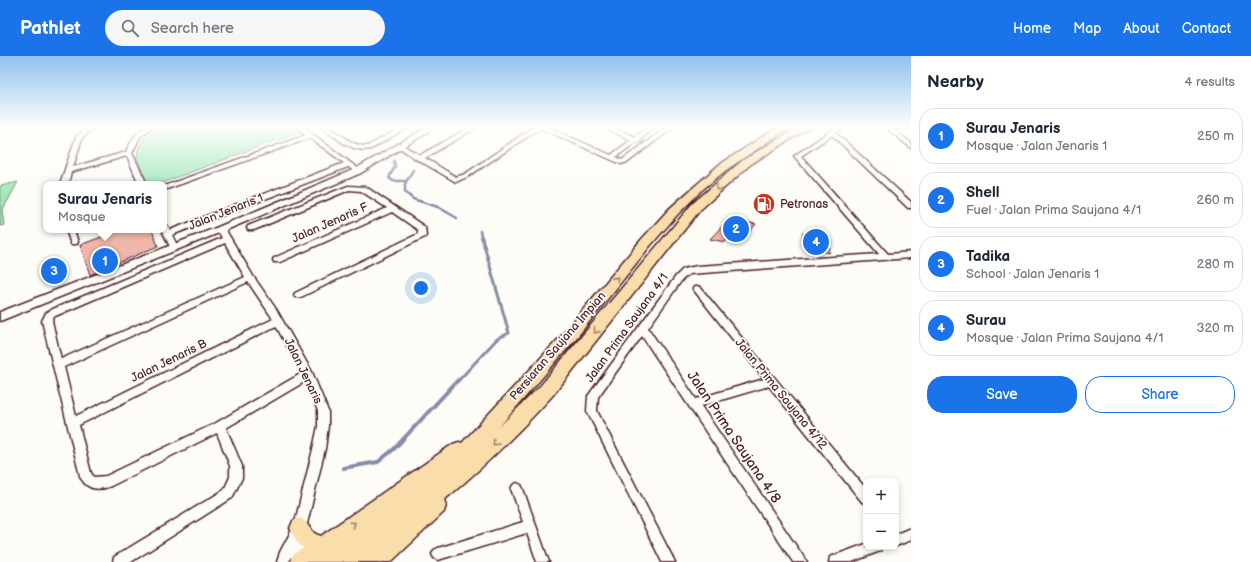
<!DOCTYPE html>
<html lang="en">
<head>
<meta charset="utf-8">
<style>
  body { margin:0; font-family:"Balsamiq Sans",sans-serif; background:#f6f6f7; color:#1f2937 }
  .controls { position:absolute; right:12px; bottom:12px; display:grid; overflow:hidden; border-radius:8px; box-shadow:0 2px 6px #0003 }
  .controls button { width:36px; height:36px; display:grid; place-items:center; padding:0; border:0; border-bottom:1px solid #e0e1e3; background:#fff; color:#1f2937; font:20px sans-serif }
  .you { position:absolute; left:421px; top:232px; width:14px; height:14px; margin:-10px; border:3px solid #fff; border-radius:50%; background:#1a73e8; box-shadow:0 0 0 6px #1a73e833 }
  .badge { display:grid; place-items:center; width:26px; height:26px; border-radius:50%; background:#1a73e8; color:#fff; font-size:13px; font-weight:700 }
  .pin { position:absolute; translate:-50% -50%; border:2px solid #fff; box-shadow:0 1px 4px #0006 }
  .popup { position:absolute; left:43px; top:125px; width:124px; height:52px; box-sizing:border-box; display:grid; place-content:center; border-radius:8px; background:#fff; filter:drop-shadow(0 1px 3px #0005); font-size:13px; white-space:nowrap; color:#747a83 }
  .popup b { font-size:15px; color:#1f2937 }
  .popup::after { content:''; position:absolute; left:50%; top:100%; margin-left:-8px; border:8px solid transparent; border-top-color:#fff }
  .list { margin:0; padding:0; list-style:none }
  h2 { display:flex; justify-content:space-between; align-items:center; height:52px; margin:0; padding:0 16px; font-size:17px }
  h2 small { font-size:13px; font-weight:400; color:#747a83 }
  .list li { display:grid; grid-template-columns:26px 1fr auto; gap:12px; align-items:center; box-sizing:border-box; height:56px; margin:0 8px 8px; padding:0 8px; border:1px solid #e0e1e3; border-radius:16px }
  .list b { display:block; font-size:15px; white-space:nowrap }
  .list p { margin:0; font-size:13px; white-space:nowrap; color:#747a83 }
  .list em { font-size:13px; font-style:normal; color:#747a83 }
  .actions { display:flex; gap:8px; padding:12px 16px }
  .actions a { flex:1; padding:9px 0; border:1px solid #1a73e8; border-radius:16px; text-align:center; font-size:14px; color:#1a73e8 }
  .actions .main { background:#1a73e8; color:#fff }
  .icon { flex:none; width:22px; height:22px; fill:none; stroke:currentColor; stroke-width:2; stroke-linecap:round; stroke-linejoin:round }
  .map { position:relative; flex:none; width:911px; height:506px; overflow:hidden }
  header { display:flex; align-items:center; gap:24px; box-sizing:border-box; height:56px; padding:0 20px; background:#1a73e8; color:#fff }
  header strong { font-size:19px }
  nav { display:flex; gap:22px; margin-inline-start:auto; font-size:14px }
  .search { width:280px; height:36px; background:#f6f6f7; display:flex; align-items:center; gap:10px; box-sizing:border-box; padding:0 14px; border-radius:22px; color:#747a83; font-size:15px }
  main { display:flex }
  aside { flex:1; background:#fff }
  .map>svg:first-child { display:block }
  .green { fill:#9ee7b5; stroke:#748370 }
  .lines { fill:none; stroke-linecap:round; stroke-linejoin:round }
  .stream-far2 { stroke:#848da5; stroke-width:2.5 }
  .stream-far1 { stroke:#848da5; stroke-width:3 }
  .stream { stroke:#848da5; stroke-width:4 }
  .building { fill:#efb6a9; stroke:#4a1f2b }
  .minor-casing { stroke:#4a1f2b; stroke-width:3 }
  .tertiary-casing { stroke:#4a1f2b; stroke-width:3 }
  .trunk-casing { stroke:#4a1f2b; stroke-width:3 }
  .minor { fill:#fdfcf7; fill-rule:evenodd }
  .tertiary { fill:#fdfcf7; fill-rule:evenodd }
  .trunk { fill:#f9deab; fill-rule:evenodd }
  .oneway { stroke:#a27e6b }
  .labels { text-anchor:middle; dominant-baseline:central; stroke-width:3.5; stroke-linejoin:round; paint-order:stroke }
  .poi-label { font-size:12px; fill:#4a1f2b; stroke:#fdfcf7; text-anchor:start }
  .street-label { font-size:12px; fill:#4a1f2b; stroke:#fdfcf7 }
  .near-street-label { font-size:14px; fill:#4a1f2b; stroke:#fdfcf7 }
</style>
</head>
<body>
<header>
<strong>Pathlet</strong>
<div class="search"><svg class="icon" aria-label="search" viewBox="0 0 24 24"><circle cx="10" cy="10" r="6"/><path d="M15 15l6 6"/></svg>Search here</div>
<nav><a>Home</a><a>Map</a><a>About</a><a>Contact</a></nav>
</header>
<main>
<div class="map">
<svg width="911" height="506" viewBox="0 0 911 506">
  <rect width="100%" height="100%" fill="#fdfcf7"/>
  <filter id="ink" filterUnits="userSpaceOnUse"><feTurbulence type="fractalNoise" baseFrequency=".025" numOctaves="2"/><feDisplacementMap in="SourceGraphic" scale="8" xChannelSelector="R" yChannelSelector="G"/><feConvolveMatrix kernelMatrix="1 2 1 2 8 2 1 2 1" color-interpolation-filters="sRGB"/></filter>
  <g filter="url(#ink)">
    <!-- green -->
    <g class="green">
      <path d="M 158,70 L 287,70 L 296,77 L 159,128 L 147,128 C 134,98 131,93 158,70 Z"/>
      <path d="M 18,126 L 2,155 L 4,169 L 0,170 L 0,130 Z"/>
    </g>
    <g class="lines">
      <!-- stream-far2 -->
      <g class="stream-far2">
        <path d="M 394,105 L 395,110 L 389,122 L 393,125 L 406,125"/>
        <path d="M 413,114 L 405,128 L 405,136 L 413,143 L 438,151 L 457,162"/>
        <path d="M 480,175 L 482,183"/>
      </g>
      <!-- stream-far1 -->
      <path class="stream-far1" d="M 458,325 L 497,283 L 509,277 L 482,182"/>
      <!-- stream -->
      <path class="stream" d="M 343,412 L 378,406 L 394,393 L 458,324"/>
    </g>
    <!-- building -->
    <g class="building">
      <path d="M 729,163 L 756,168 L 746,180 L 733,176 L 725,186 L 710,183 Z"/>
      <path d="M 120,174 L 152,174 L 158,190 L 90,219 L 80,189 Z"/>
      <path d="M 803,177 L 831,185 L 829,197 L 801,188 Z"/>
    </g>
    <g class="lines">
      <!-- minor casing -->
      <g class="minor-casing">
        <g id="minor">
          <path d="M 89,70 L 96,70 L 82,82 L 73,111 L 126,96 C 132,84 138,70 153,70 L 140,81 L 132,97 L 147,128 L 139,128 L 127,100 L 71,116 L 68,128 L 60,128 L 76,81 Z"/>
          <path d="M 295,70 L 302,70 L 360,114 L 360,116 L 356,116 L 348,111 L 172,179 L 178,191 L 177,193 L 171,193 L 162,174 L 164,174 L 164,168 L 167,169 L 170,174 L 344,107 L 310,82 L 164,134 L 164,130 L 306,79 Z"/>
          <path d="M 320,70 C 337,69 347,91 368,90 L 403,70 L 410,70 L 371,93 L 363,94 L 354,92 L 343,87 Z"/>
          <path d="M 472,70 L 479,70 L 425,102 L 456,121 L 465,118 L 535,70 L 545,70 L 611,99 L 631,84 L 601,70 L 609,70 L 635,81 L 649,70 L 656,70 L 640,83 L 642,85 L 641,86 L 636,86 L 616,101 L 622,104 L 668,70 L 675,70 L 628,106 L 621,108 L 540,72 L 469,120 L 456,126 L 420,105 L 417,104 L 416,103 L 397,90 L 402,89 L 420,99 Z"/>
          <path d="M 838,70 L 845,70 L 836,77 L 911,146 L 911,152 L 908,152 L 832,79 L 801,100 L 888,198 L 911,196 L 911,202 L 689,218 L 682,224 L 648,272 L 696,343 L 764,323 L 693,233 L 694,231 L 700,231 L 866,433 L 866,448 L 862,446 L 769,330 L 701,350 L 807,506 L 793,506 L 642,280 L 598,341 L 597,355 L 675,506 L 662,506 L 587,355 L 588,340 L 676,220 L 683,213 L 697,210 L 879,198 L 794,100 Z"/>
          <path d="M 884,70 L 911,70 L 911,72 L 894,73 L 911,87 L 911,92 Z"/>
          <path d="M 348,130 L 366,131 L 425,171 L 426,179 L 425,181 L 301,241 L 295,241 L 294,239 L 295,237 L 418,178 L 418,174 L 392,156 L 280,206 L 274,206 L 273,204 L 274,202 L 387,152 L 361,135 L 349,134 L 254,174 L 248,174 L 247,172 L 248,170 Z"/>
          <path d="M 221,170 L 224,171 L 253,220 L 276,253 L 312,316 L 328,355 L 328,370 L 325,393 L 306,472 L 303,506 L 291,506 L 291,500 L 289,506 L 277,506 L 280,496 L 294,470 L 313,393 L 318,370 L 318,355 L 306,325 L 226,372 L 242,410 L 242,422 L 232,442 L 131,506 L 113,506 L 114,501 L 224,434 L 230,421 L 230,410 L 217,377 L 111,430 C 98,435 86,434 80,420 L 42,265 L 46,257 L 53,253 L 222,182 L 217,173 ZM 225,187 L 245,221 L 61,303 L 52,265 L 53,261 ZM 248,226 L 273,263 L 76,360 L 64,311 ZM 276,270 L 302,317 L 216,367 L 106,420 L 94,421 L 91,417 L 79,369 Z"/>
          <path d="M 66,174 L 74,174 L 78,186 L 77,188 L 71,188 Z"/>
          <path d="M 517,427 L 521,429 L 523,433 L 549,506 L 537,506 L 527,477 L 438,504 L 434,502 L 432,498 L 434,494 L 438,492 L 523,466 L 511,433 L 513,429 Z"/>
          <path d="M 911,472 L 911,484 L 896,490 L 896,478 Z"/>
          <path d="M 866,488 L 866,491 L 882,491 L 880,495 L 852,506 L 829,506 L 830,501 Z"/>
        </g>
      </g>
      <!-- tertiary casing -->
      <g class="tertiary-casing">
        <path id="tertiary" d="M 429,70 L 438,70 L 361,117 L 224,175 L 0,265 L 0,256 L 218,171 L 355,113 Z"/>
      </g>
      <!-- trunk casing -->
      <g class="trunk-casing">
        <path id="trunk" d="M 779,70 L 791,70 L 726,114 L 703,133 L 677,159 L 650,190 L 573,286 L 499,371 L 541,329 L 692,148 L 743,104 L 800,70 L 812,70 L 751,108 L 700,154 L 553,339 C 519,376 483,412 444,444 L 446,449 L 444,456 L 391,506 L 343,506 L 344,504 L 341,506 L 290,506 L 293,499 L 303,492 L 297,486 L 290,472 L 293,465 L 300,462 C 310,467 309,477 321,480 L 453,388 L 459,386 L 462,387 L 563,278 L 641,184 L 669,153 L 719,109 Z"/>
      </g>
      <!-- minor -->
      <use href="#minor" class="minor"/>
      <!-- tertiary -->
      <use href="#tertiary" class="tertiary"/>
      <!-- trunk -->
      <use href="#trunk" class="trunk"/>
    </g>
    <!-- one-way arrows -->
    <defs><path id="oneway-chevron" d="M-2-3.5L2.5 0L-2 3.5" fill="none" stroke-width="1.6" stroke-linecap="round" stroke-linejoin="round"/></defs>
    <g class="oneway">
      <use href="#oneway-chevron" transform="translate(718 132) rotate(139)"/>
      <use href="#oneway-chevron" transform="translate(616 223) rotate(-51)"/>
      <use href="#oneway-chevron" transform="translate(596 275) rotate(129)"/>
      <use href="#oneway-chevron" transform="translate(495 387) rotate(136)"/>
      <use href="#oneway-chevron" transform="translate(353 468) rotate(-36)"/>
    </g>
  </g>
  <!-- sky -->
  <linearGradient id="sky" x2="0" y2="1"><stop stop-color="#8fc2ee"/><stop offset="0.5" stop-color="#fefefb"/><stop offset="1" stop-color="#fefefb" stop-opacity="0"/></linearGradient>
  <rect width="911" height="141" fill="url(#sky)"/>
  <!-- icons -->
  <defs>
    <g id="fuel-disc" transform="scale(1.15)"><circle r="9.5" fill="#c8321e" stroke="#fdfcf7"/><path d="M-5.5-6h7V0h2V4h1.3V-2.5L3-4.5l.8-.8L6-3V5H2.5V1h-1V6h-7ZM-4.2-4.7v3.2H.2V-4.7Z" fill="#fff"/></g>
  </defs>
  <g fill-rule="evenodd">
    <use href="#fuel-disc" x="764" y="148"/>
  </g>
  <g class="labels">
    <!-- poi labels -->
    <g class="poi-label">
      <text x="780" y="148">Petronas</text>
    </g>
    <!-- street labels -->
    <g class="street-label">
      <text transform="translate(226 156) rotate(-22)">Jalan Jenaris 1</text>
      <text transform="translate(330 167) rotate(-24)">Jalan Jenaris F</text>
      <text transform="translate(627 272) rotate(-54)">Jalan Prima Saujana 4/1</text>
      <text transform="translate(558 290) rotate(-49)">Persiaran Saujana Impian</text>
      <text transform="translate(169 305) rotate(-26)">Jalan Jenaris B</text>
      <text transform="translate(303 315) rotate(64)">Jalan Jenaris</text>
      <text transform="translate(781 338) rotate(51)">Jalan Prima Saujana 4/12</text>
    </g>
    <!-- near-street labels -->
    <g class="near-street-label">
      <text transform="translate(734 381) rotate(56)">Jalan Prima Saujana 4/8</text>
    </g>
  </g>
</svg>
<div class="controls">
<button>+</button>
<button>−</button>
</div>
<div class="you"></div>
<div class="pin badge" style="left:105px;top:205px">1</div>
<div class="popup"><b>Surau Jenaris</b>Mosque</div>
<div class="pin badge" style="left:736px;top:173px">2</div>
<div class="pin badge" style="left:54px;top:215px">3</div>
<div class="pin badge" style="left:816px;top:186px">4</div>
</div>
<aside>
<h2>Nearby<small>4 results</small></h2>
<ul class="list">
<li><span class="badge">1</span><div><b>Surau Jenaris</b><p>Mosque · Jalan Jenaris 1</p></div><em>250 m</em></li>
<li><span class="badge">2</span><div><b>Shell</b><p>Fuel · Jalan Prima Saujana 4/1</p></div><em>260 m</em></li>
<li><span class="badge">3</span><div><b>Tadika</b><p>School · Jalan Jenaris 1</p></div><em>280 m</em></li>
<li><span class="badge">4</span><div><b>Surau</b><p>Mosque · Jalan Prima Saujana 4/1</p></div><em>320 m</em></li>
</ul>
<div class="actions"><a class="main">Save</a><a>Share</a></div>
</aside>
</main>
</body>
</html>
